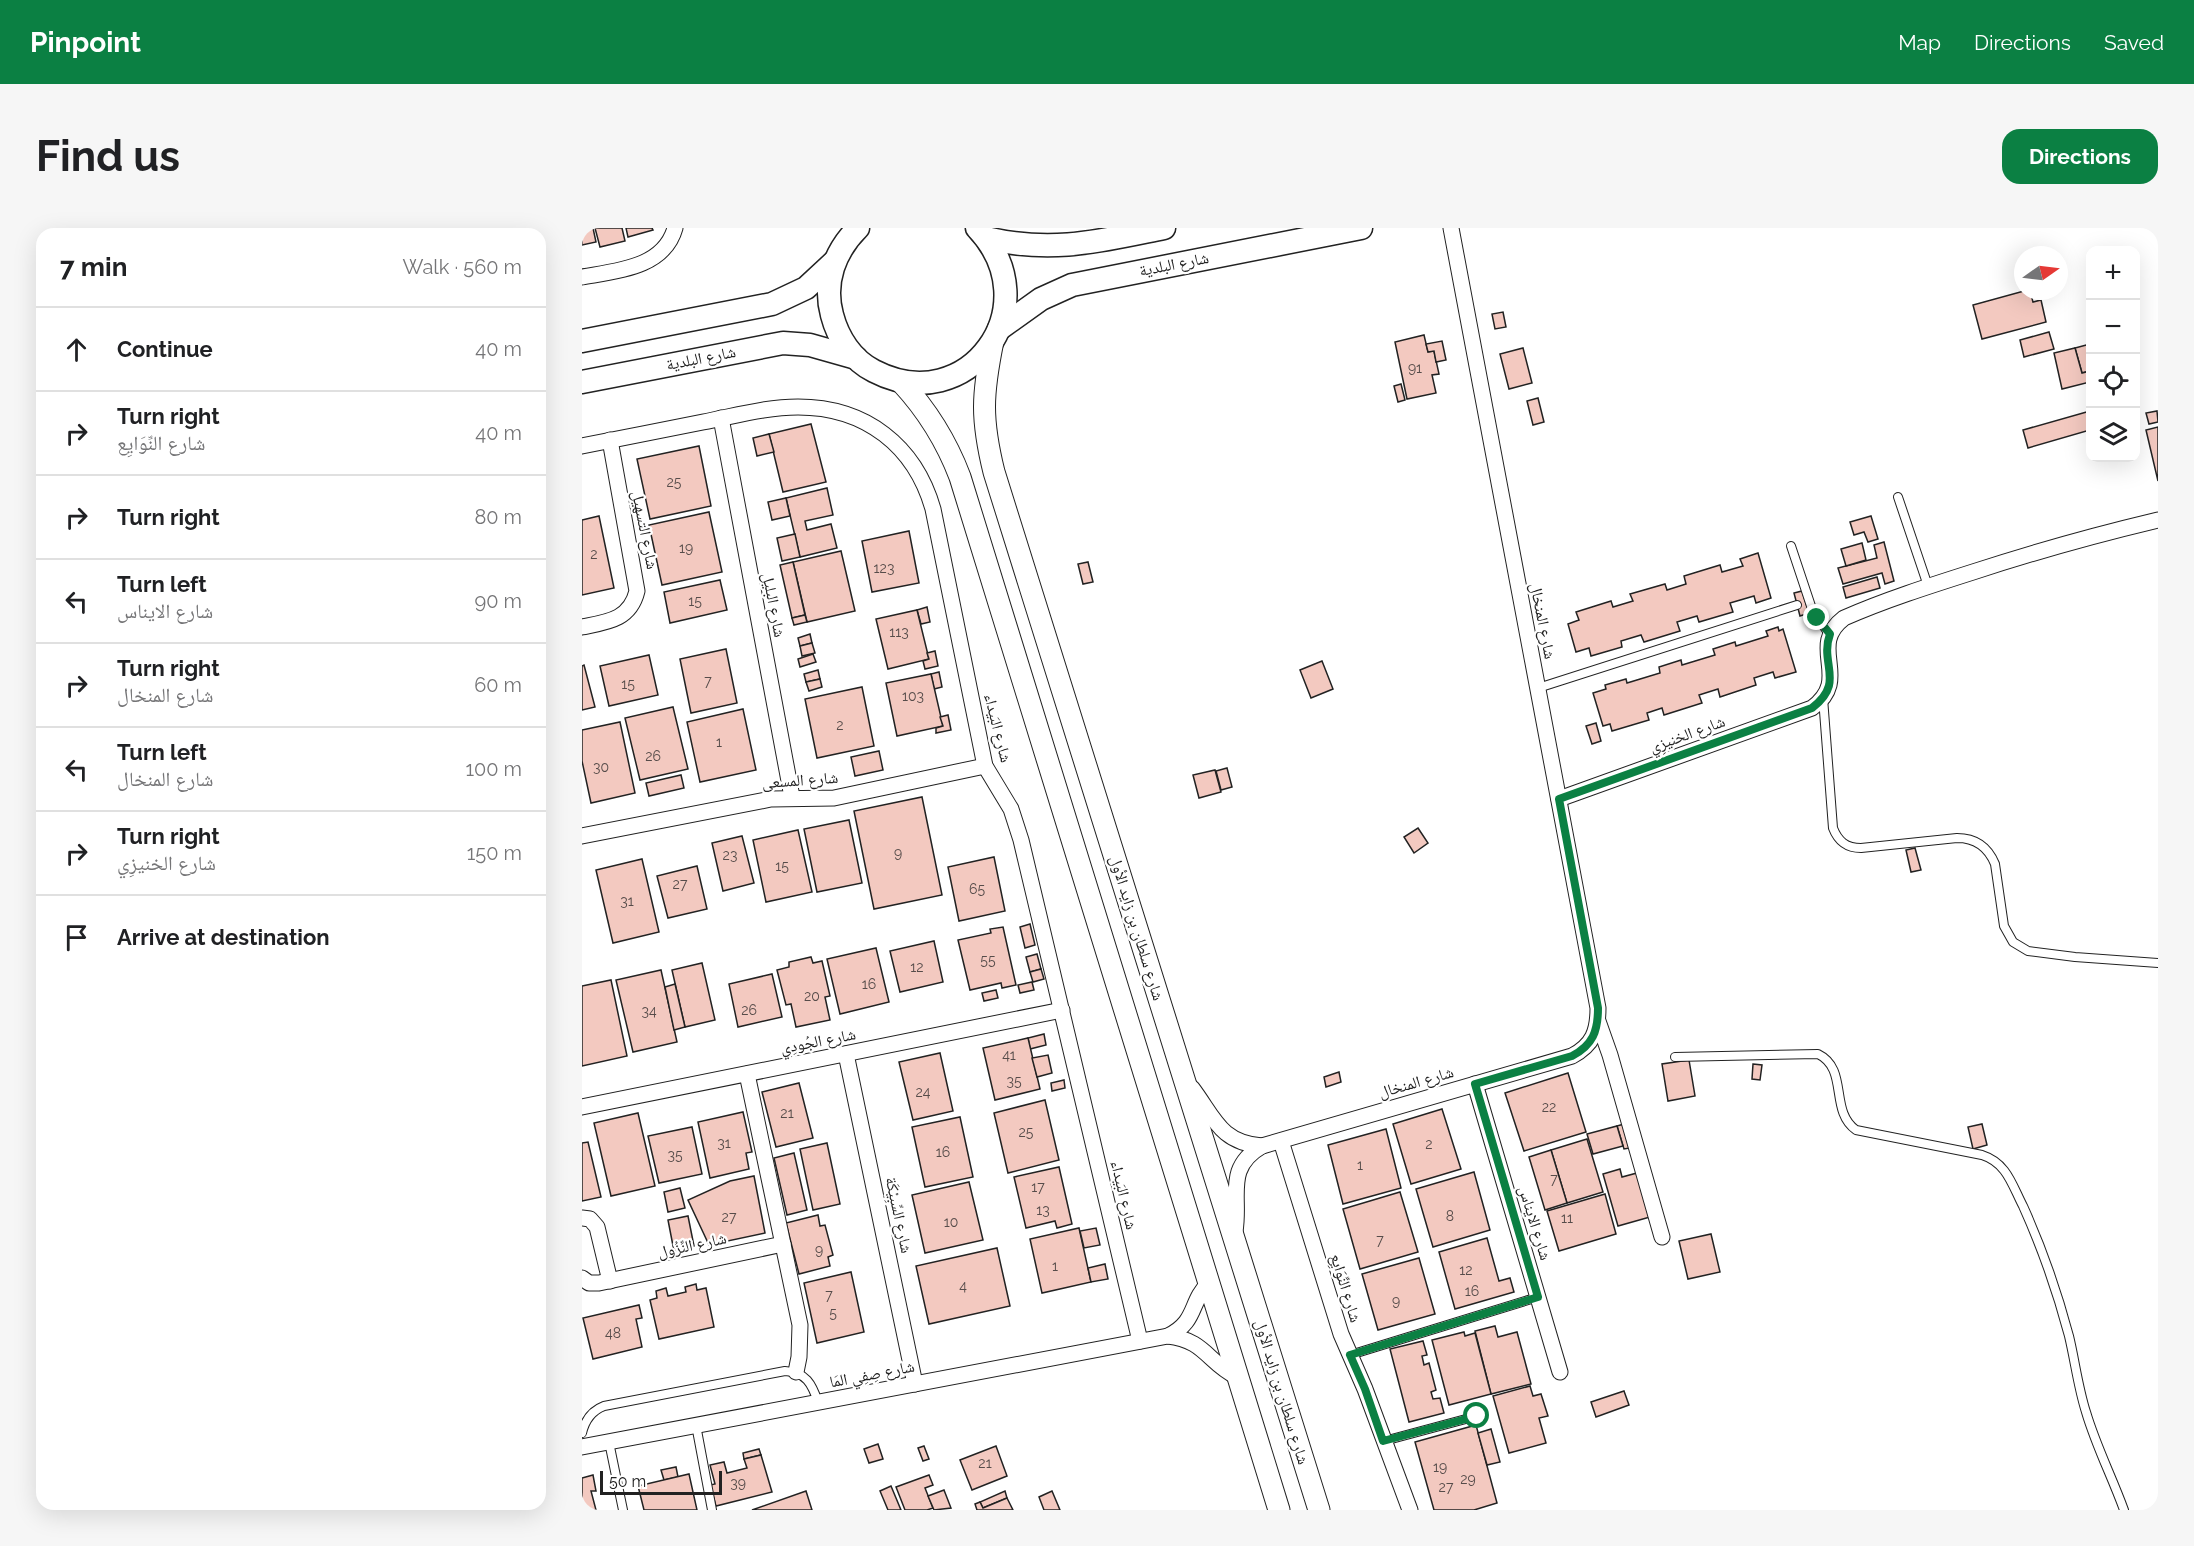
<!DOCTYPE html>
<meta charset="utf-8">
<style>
:root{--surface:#fff;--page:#f6f6f6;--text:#202124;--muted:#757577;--line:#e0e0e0;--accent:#0b8043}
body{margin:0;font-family:Raleway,"Noto Naskh Arabic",sans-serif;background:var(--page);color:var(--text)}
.controls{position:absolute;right:18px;top:18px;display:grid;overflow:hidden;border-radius:12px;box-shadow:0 6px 24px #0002}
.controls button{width:54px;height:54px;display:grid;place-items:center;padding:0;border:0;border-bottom:2px solid var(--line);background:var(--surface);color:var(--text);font:30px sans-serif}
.compass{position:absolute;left:1432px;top:18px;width:54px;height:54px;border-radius:50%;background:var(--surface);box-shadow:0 6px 24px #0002;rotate:76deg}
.scale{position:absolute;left:18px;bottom:15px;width:122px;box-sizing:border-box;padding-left:6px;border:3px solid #222;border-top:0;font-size:16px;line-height:21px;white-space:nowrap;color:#222;-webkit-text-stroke:4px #fff;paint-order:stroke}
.stop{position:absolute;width:18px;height:18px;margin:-14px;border:4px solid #0b8043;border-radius:50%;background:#fff}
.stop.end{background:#0b8043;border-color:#fff;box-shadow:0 2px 6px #0008}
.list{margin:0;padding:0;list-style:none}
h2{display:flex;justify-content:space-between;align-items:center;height:78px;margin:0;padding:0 24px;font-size:26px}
h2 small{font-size:20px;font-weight:400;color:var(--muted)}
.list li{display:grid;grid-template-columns:39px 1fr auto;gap:18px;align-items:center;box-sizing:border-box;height:84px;padding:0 24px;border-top:2px solid var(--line)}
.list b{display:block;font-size:22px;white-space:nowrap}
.list p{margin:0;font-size:20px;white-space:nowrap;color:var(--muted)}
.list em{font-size:20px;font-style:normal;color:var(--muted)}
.icon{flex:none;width:33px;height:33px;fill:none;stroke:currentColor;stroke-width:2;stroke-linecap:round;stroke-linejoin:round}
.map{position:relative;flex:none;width:1576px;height:1282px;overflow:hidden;border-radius:18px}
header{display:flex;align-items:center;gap:36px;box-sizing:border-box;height:84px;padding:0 30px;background:var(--accent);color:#fff}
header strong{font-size:28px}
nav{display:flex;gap:33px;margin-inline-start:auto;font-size:21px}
.intro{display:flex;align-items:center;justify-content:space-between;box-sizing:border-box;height:144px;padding:0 36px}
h1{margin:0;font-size:42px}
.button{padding:15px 27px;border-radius:18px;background:var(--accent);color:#fff;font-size:21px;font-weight:700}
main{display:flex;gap:36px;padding:0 36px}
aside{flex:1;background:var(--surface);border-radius:18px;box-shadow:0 6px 24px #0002}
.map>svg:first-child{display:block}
</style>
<header>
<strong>Pinpoint</strong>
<nav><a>Map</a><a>Directions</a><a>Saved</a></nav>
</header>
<div class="intro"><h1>Find us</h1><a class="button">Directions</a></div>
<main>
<aside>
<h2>7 min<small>Walk · 560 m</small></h2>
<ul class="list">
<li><svg class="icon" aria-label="ahead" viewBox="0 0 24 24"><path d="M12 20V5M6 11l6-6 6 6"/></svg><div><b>Continue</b></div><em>40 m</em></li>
<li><svg class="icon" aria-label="right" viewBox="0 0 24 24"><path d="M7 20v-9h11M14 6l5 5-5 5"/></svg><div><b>Turn right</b><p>شارع النِّوَايِع</p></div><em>40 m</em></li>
<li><svg class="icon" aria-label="right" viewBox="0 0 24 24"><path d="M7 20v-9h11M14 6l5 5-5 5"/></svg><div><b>Turn right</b></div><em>80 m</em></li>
<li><svg class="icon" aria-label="left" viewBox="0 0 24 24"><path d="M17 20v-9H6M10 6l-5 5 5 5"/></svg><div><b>Turn left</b><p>شارع الايناس</p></div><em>90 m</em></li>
<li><svg class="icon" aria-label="right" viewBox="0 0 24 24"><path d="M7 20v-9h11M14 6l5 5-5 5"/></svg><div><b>Turn right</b><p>شارع المنخال</p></div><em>60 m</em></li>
<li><svg class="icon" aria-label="left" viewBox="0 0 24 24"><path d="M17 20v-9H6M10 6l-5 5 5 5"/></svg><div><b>Turn left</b><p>شارع المنخال</p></div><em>100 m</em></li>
<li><svg class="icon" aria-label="right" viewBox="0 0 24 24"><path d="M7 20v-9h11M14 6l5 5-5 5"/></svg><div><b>Turn right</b><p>شارع الخنيزِي</p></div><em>150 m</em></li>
<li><svg class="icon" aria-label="arrive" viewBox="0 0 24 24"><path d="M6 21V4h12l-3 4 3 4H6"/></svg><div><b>Arrive at destination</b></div></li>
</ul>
</aside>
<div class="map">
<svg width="1576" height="1282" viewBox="0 0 1576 1282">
<rect width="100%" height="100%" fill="#fff"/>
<g fill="#f3c9c0" stroke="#222" stroke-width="1.5">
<path d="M11 0 14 14 0 17V2Z"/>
<path d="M13 0H40L43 13 18 19Z"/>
<path d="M44 0H70L71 2 46 9Z"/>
<path d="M1442 63H1448L1451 74 1459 72 1464 94 1400 111 1391 77Z"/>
<path d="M921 84 924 99 913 101 910 86Z"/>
<path d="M1467 104 1472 121 1442 129 1438 112Z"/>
<path d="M842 107 846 124 852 123 857 146 850 147 854 165 825 171 813 114Z"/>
<path d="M860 113 864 132 854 134 852 123 846 124 844 116Z"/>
<path d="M1508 116V143L1500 145 1493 120Z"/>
<path d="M941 120 950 155 927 161 918 126Z"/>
<path d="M1493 120 1500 145 1508 143V154L1480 161 1472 125Z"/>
<path d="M819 156 823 172 816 174 812 158Z"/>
<path d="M956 170 962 194 951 197 945 173Z"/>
<path d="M1508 183V202L1446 220 1441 202Z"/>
<path d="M1575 183 1576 194 1567 196 1564 185Z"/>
<path d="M229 196 244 254 201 264 187 206Z"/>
<path d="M1576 199V253L1564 202Z"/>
<path d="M187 206 192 224 175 228 171 210Z"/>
<path d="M117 218 129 278 68 291 55 231Z"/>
<path d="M245 260 251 287 223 293 225 302 249 296 255 320 218 329 204 270Z"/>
<path d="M204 270 208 288 190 292 186 274Z"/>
<path d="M127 284 140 344 80 357 67 297Z"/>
<path d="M17 288 32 360 0 367V292Z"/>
<path d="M1289 288 1296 311 1286 314 1282 304 1272 307 1268 294Z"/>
<path d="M327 303 337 355 290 364 280 313Z"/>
<path d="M213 306 218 329 200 333 195 310Z"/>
<path d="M1302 314 1312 353 1303 356 1300 345 1261 356 1256 340 1295 330 1292 317Z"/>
<path d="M1280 315 1284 332 1264 338 1259 321Z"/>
<path d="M259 323 273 383 225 394 211 334Z"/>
<path d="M1176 325 1189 370 1174 375 1172 368 1148 375 1151 384 1117 394 1115 388 1095 394 1098 403 1062 414 1059 407 1039 413 1040 419 1009 428 1007 420 994 424 986 396 997 392 994 384 1029 373 1031 379 1051 373 1048 366 1083 356 1085 362 1104 356 1102 348 1138 337 1140 344 1161 338 1158 331Z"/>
<path d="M211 334 223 387 210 390 198 337Z"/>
<path d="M506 334 511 354 501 356 496 336Z"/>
<path d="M1295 349 1298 360 1264 370 1261 359Z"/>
<path d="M138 352 145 382 88 395 82 364Z"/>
<path d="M1220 363 1227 385 1218 388 1212 365Z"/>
<path d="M345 379 348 394 339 396 335 382Z"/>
<path d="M335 382 347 431 306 441 294 391Z"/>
<path d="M223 387 225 394 212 397 210 390Z"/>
<path d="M1196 399 1197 403 1201 401 1214 444 1193 450 1191 444 1172 450 1174 457 1138 469 1136 461 1117 467 1120 475 1082 487 1080 480 1065 485 1067 492 1030 503 1028 496 1021 498 1011 465 1024 461 1023 457 1044 451 1045 455 1078 445 1077 439 1099 432 1100 437 1133 427 1131 421 1153 414 1154 418 1186 408 1184 403Z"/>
<path d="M228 406 230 415 218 418 216 410Z"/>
<path d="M230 415 233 425 220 428 218 418Z"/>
<path d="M144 421 155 475 109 485 98 431Z"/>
<path d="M353 423 356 438 343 441 341 433 347 431 345 425Z"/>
<path d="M231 426 234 434 218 439 216 431Z"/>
<path d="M67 427 76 467 27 478 18 438Z"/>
<path d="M740 433 751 461 729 470 718 442Z"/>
<path d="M2 437 13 479 0 482V438Z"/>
<path d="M236 442 238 451 224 454 222 446Z"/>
<path d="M357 444 360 459 352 461 349 446Z"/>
<path d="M349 446 361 498 315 508 304 455Z"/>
<path d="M238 451 240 459 227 463 224 454Z"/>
<path d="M280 459 292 518 235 530 223 471Z"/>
<path d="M91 479 106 541 58 552 43 490Z"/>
<path d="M161 481 174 542 118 554 105 494Z"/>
<path d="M366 487 369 502 354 505V500L361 498 358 489Z"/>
<path d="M38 494 53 565 9 575 0 533V502Z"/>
<path d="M1014 495 1019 513 1010 516 1004 498Z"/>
<path d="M297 523 301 542 273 548 269 529Z"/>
<path d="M645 540 650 559 639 562 634 543Z"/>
<path d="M633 542 639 564 617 570 611 547Z"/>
<path d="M99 547 102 560 67 568 64 555Z"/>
<path d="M340 569 360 667 292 681 272 583Z"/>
<path d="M267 592 280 655 235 664 222 601Z"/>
<path d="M836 600 846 615 832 625 822 609Z"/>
<path d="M216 602 230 664 184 674 171 612Z"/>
<path d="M160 608 172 655 141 663 130 615Z"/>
<path d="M1333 620 1339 642 1329 644 1324 622Z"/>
<path d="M412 629 423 683 377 693 366 639Z"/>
<path d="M60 631 77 704 31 715 14 642Z"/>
<path d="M115 638 125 681 86 690 75 648Z"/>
<path d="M448 696 453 717 443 720 438 699Z"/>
<path d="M421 699 434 757 420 760 419 755 388 762 376 712 409 705 408 701Z"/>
<path d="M352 713 361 754 318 764 308 723Z"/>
<path d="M294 720 307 774 258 786 245 731Z"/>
<path d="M455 726 459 741 448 744 444 729Z"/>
<path d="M229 729 231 735 240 733 248 768 243 769 248 792 214 799 209 776 204 777 195 742 207 739V734Z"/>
<path d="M120 735 133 792 103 799 90 742Z"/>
<path d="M459 741 462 751 451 754 448 744Z"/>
<path d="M79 742 95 814 51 824 34 752Z"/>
<path d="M190 746 200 789 156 799 147 756Z"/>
<path d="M29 752 45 828 0 838V758Z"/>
<path d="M450 754 452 762 438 765 436 757Z"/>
<path d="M93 756 103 799 92 802 83 759Z"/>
<path d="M414 762 416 770 402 773 400 765Z"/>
<path d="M462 806 464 817 448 821 446 810Z"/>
<path d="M446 810 458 861 413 872 401 820Z"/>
<path d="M358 825 371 883 331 892 317 834Z"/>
<path d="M466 827 470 845 455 849 450 830Z"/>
<path d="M1107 832 1113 868 1086 873 1080 836Z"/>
<path d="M1171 836 1180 837 1178 852 1170 851Z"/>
<path d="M757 844 759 854 744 859 742 849Z"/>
<path d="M986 845 1004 904 942 923 923 865Z"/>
<path d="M482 852 483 860 470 863 469 855Z"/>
<path d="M217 855 231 910 194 919 180 864Z"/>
<path d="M463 872 477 932 426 945 412 885Z"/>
<path d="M860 881 879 941 829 956 811 896Z"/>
<path d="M161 884 170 924 164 925 167 941 128 950 116 894Z"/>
<path d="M56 885 73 958 29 968 12 895Z"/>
<path d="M378 889 391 949 343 959 330 899Z"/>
<path d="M1042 896 1048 920 1042 921 1035 898Z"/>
<path d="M1400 896 1405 917 1391 921 1386 899Z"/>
<path d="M1035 898 1041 918 1011 926 1005 906Z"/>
<path d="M110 899 120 946 77 955 66 908Z"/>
<path d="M804 901 819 960 761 976 746 917Z"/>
<path d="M1005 911 1021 964 985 975 969 922Z"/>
<path d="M6 914 19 969 0 973V915Z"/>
<path d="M245 915 258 976 231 982 218 921Z"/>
<path d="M969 922 985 975 963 982 947 929Z"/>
<path d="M212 925 225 982 205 987 192 930Z"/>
<path d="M477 939 490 996 475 1000 473 993 444 1000 432 949Z"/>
<path d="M1038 941 1040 949 1055 945 1068 989 1036 998 1021 946Z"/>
<path d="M892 944 908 1002 851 1019 834 961Z"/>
<path d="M172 948 183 1005 127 1017 106 972 148 953Z"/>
<path d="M387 954 401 1012 343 1025 330 967Z"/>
<path d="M98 960 103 980 86 984 82 964Z"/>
<path d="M818 964 836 1024 778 1041 761 981Z"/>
<path d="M1023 966 1034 1006 977 1023 965 983Z"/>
<path d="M236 987 238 998 243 997 251 1027 246 1029 248 1038 217 1046 204 995Z"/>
<path d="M106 988 112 1018 92 1023 86 992Z"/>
<path d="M497 1000 509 1054 460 1065 448 1011Z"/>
<path d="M514 1000 518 1017 502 1020 498 1003Z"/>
<path d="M1129 1006 1138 1044 1106 1051 1097 1013Z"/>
<path d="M905 1010 917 1053 928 1050 932 1064 873 1081 857 1024Z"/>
<path d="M415 1020 428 1078 347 1096 334 1038Z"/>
<path d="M837 1030 853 1086 796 1102 780 1046Z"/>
<path d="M523 1036 526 1051 509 1054 506 1040Z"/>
<path d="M269 1044 282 1104 235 1115 222 1055Z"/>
<path d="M114 1056 115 1062 124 1060 132 1099 77 1111 68 1072 75 1070 74 1063 84 1060 86 1068 104 1064 103 1059Z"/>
<path d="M57 1077 60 1090 54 1091 60 1119 11 1131 1 1090Z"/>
<path d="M913 1098 916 1109 935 1104 949 1156 909 1166 893 1103Z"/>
<path d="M882 1104 883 1108 893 1105 909 1166 867 1177 850 1112Z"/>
<path d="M841 1113 845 1127 840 1128 842 1137 847 1135 854 1162 849 1164 851 1171 858 1170 862 1185 827 1194 808 1121Z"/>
<path d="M948 1158 951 1168 959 1166 966 1188 957 1190 964 1215 927 1225 911 1168Z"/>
<path d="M1042 1163 1047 1177 1014 1189 1009 1174Z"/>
<path d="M894 1197 915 1275 892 1282H852L833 1214Z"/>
<path d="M909 1201 918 1234 905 1237 896 1205Z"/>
<path d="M296 1216 301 1231 287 1235 282 1221Z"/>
<path d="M342 1218 347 1231 341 1233 336 1220Z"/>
<path d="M414 1218 425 1248 390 1262 378 1232Z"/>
<path d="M177 1221 179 1227 162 1231 161 1225Z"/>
<path d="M179 1227 190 1264 134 1278 128 1257 133 1256 128 1237 142 1234 145 1245 165 1240 162 1231Z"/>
<path d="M94 1239 96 1249 82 1252 79 1242Z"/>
<path d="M107 1246 115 1282H62L56 1258Z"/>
<path d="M11 1247 14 1263H9L14 1282H0V1250Z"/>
<path d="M347 1247 351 1257 343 1260 351 1280 345 1282H323L314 1259Z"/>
<path d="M309 1258 319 1282H306L298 1263Z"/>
<path d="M362 1262 369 1280 352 1282 346 1268Z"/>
<path d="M224 1263 230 1282H170Z"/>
<path d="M423 1263 425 1270 401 1280 398 1274Z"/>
<path d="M470 1263 478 1282H462L457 1269Z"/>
<path d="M425 1270 431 1282H395L393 1276 398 1274 401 1280Z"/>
</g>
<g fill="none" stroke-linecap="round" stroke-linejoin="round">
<defs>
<g id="lane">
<path d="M1316 269 1346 358"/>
<path d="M1209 318 1230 381 1247 406"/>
<path d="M956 460 1215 377"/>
<path d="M1241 470 1251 600C1256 613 1264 620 1279 620L1375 610C1394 610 1406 619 1413 636L1422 698 1431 714 1446 723 1493 729 1576 735"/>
<path d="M1093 829 1236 826C1267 841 1247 883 1274 902L1400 927C1425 935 1430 957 1441 978 1460 1020 1475 1063 1487 1108 1493 1133 1496 1159 1504 1184 1514 1218 1530 1249 1542 1282"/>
<path d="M768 1127 956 1069"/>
<path d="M114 1197 130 1282"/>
<path d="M0 1205C3 1192 9 1183 22 1178L203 1143C224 1144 230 1156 236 1174"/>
<path d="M802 1213 895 1188"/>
<path d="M27 1214 41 1282"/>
</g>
<g id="street">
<path d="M0 49C34 43 82 40 93 0"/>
<path d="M139 190 210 569"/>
<path d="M0 218C40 210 81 202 121 194 153 188 184 179 216 179 284 179 333 218 351 281L403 538 429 581 439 612 558 1113"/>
<path d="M0 399C25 394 48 392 55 363L28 212"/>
<path d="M977 571 1230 480C1271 450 1224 419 1262 390 1303 372 1347 358 1391 344 1452 324 1513 307 1576 292"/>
<path d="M0 608 189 571 252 570 403 538"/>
<path d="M1016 793 1028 827 1080 1009"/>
<path d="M264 826 333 1156"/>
<path d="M165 846 218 1097 217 1129 214 1144"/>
<path d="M893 856 978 1144"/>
<path d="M610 860C632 889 638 915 680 918"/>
<path d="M0 879 480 782"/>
<path d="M699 913 759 1106 783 1161 828 1282"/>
<path d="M0 990 8 991 15 999 28 1053"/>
<path d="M653 1003C659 969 642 940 680 918L990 828C1011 817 1016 803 1016 780L869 0"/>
<path d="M0 1050 7 1055H17L201 1016"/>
<path d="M586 1108C616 1093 607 1074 627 1055"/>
<path d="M0 1219 586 1108C623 1112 626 1135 655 1149"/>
</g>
<g id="secondary">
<path d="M411 113C400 167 399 191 412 244L737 1282"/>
<path d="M319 154C345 182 364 212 378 249L697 1282"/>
</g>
<g id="primary">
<path d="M276 0C253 23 241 54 250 87 256 110 270 132 292 143 386 192 469 78 395 0"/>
<path d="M404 10C470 26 518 13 582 0"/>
<path d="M417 101 459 71 490 57 779 0"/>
<path d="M0 113 190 76 224 60 252 34"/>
<path d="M0 154 201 115 228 117 274 130"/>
</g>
</defs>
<use href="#lane" stroke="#222" stroke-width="10"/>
<use href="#street" stroke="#222" stroke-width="17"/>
<use href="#secondary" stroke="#222" stroke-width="23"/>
<use href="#primary" stroke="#222" stroke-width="25"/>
<use href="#lane" stroke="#fff" stroke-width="8"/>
<use href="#street" stroke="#fff" stroke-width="15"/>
<use href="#secondary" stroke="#fff" stroke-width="21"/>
<use href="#primary" stroke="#fff" stroke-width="22"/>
</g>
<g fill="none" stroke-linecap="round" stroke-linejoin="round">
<path stroke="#0b8043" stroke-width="8" d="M895 1188 801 1213 783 1161 768 1127 956 1069 893 856 990 828C1011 817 1016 803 1016 780L977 571 1230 480C1264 454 1237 436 1248 406L1235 390"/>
</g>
<g text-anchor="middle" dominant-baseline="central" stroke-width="4.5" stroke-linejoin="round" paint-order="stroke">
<g font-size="14" fill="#564c4a">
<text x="833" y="140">91</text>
<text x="92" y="254">25</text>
<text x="104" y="320">19</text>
<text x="12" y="326">2</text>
<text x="302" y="340">123</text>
<text x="113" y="373">15</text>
<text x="317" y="404">113</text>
<text x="126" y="453">7</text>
<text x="46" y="456">15</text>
<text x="331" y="468">103</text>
<text x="258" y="497">2</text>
<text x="137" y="514">1</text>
<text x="71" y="528">26</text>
<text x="19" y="539">30</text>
<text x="316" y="625">9</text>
<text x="148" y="627">23</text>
<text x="200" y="638">15</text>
<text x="98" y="656">27</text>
<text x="395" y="661">65</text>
<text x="45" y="673">31</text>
<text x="406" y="732">55</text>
<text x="335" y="739">12</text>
<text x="287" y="756">16</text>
<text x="230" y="768">20</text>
<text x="167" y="782">26</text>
<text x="67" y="783">34</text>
<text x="427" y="827">41</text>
<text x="432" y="853">35</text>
<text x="341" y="864">24</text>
<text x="967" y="879">22</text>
<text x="205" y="885">21</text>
<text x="444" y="904">25</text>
<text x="142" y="915">31</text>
<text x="847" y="916">2</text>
<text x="361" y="924">16</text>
<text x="93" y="927">35</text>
<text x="778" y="937">1</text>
<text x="972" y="951">7</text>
<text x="456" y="959">17</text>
<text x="461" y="982">13</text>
<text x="868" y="988">8</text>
<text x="147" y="989">27</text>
<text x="985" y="990">11</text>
<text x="369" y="994">10</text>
<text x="798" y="1012">7</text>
<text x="237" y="1022">9</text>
<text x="473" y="1038">1</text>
<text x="884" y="1042">12</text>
<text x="381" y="1058">4</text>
<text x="890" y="1063">16</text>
<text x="247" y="1067">7</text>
<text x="814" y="1073">9</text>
<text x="251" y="1085">5</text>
<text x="31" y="1105">48</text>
<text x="403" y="1235">21</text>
<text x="858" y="1239">19</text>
<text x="886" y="1251">29</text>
<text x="156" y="1255">39</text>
<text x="864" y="1259">27</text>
</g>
<g font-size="16" fill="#222" stroke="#fff">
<text transform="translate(592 36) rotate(-11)">شارع البلدية</text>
<text transform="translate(119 130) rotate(-11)">شارع البلدية</text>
<text transform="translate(63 302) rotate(79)">شارع التسهيل</text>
<text transform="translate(192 377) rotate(79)">شارع البليل</text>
<text transform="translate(961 393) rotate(79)">شارع المنخال</text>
<text transform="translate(416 500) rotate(76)">شارع البَيداء</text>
<text transform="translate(1105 506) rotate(-20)">شارع الخنيزِي</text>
<text transform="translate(218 552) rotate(-4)">شارع المسعى</text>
<text transform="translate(555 700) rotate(73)">شارع سلطان بن زايد الأول</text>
<text transform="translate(236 813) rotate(-11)">شارع الجُودِي</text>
<text transform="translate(834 854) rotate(-16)">شارع المنخال</text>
<text transform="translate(542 967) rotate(77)">شارع البَيداء</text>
<text transform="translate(317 987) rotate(78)">شارع السِّبِيْكَة</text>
<text transform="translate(953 995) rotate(73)">شارع الايناس</text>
<text transform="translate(110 1017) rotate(-12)">شارع النِّزُول</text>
<text transform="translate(764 1060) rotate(73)">شارع النِّوَايِع</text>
<text transform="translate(290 1146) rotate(-11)">شارع صِفِي المَا</text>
<text transform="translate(700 1164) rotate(73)">شارع سلطان بن زايد الأول</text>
</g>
</g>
</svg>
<div class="controls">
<button>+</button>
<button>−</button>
<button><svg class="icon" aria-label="locate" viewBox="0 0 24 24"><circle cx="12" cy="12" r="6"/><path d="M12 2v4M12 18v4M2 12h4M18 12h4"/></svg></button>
<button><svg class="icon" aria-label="layers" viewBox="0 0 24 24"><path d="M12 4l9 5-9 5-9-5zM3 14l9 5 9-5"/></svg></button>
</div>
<svg class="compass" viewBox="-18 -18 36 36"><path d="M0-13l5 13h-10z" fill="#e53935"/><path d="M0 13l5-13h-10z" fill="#757577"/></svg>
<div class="scale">50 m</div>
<div class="stop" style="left:895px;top:1188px"></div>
<div class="stop end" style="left:1235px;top:390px"></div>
</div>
</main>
